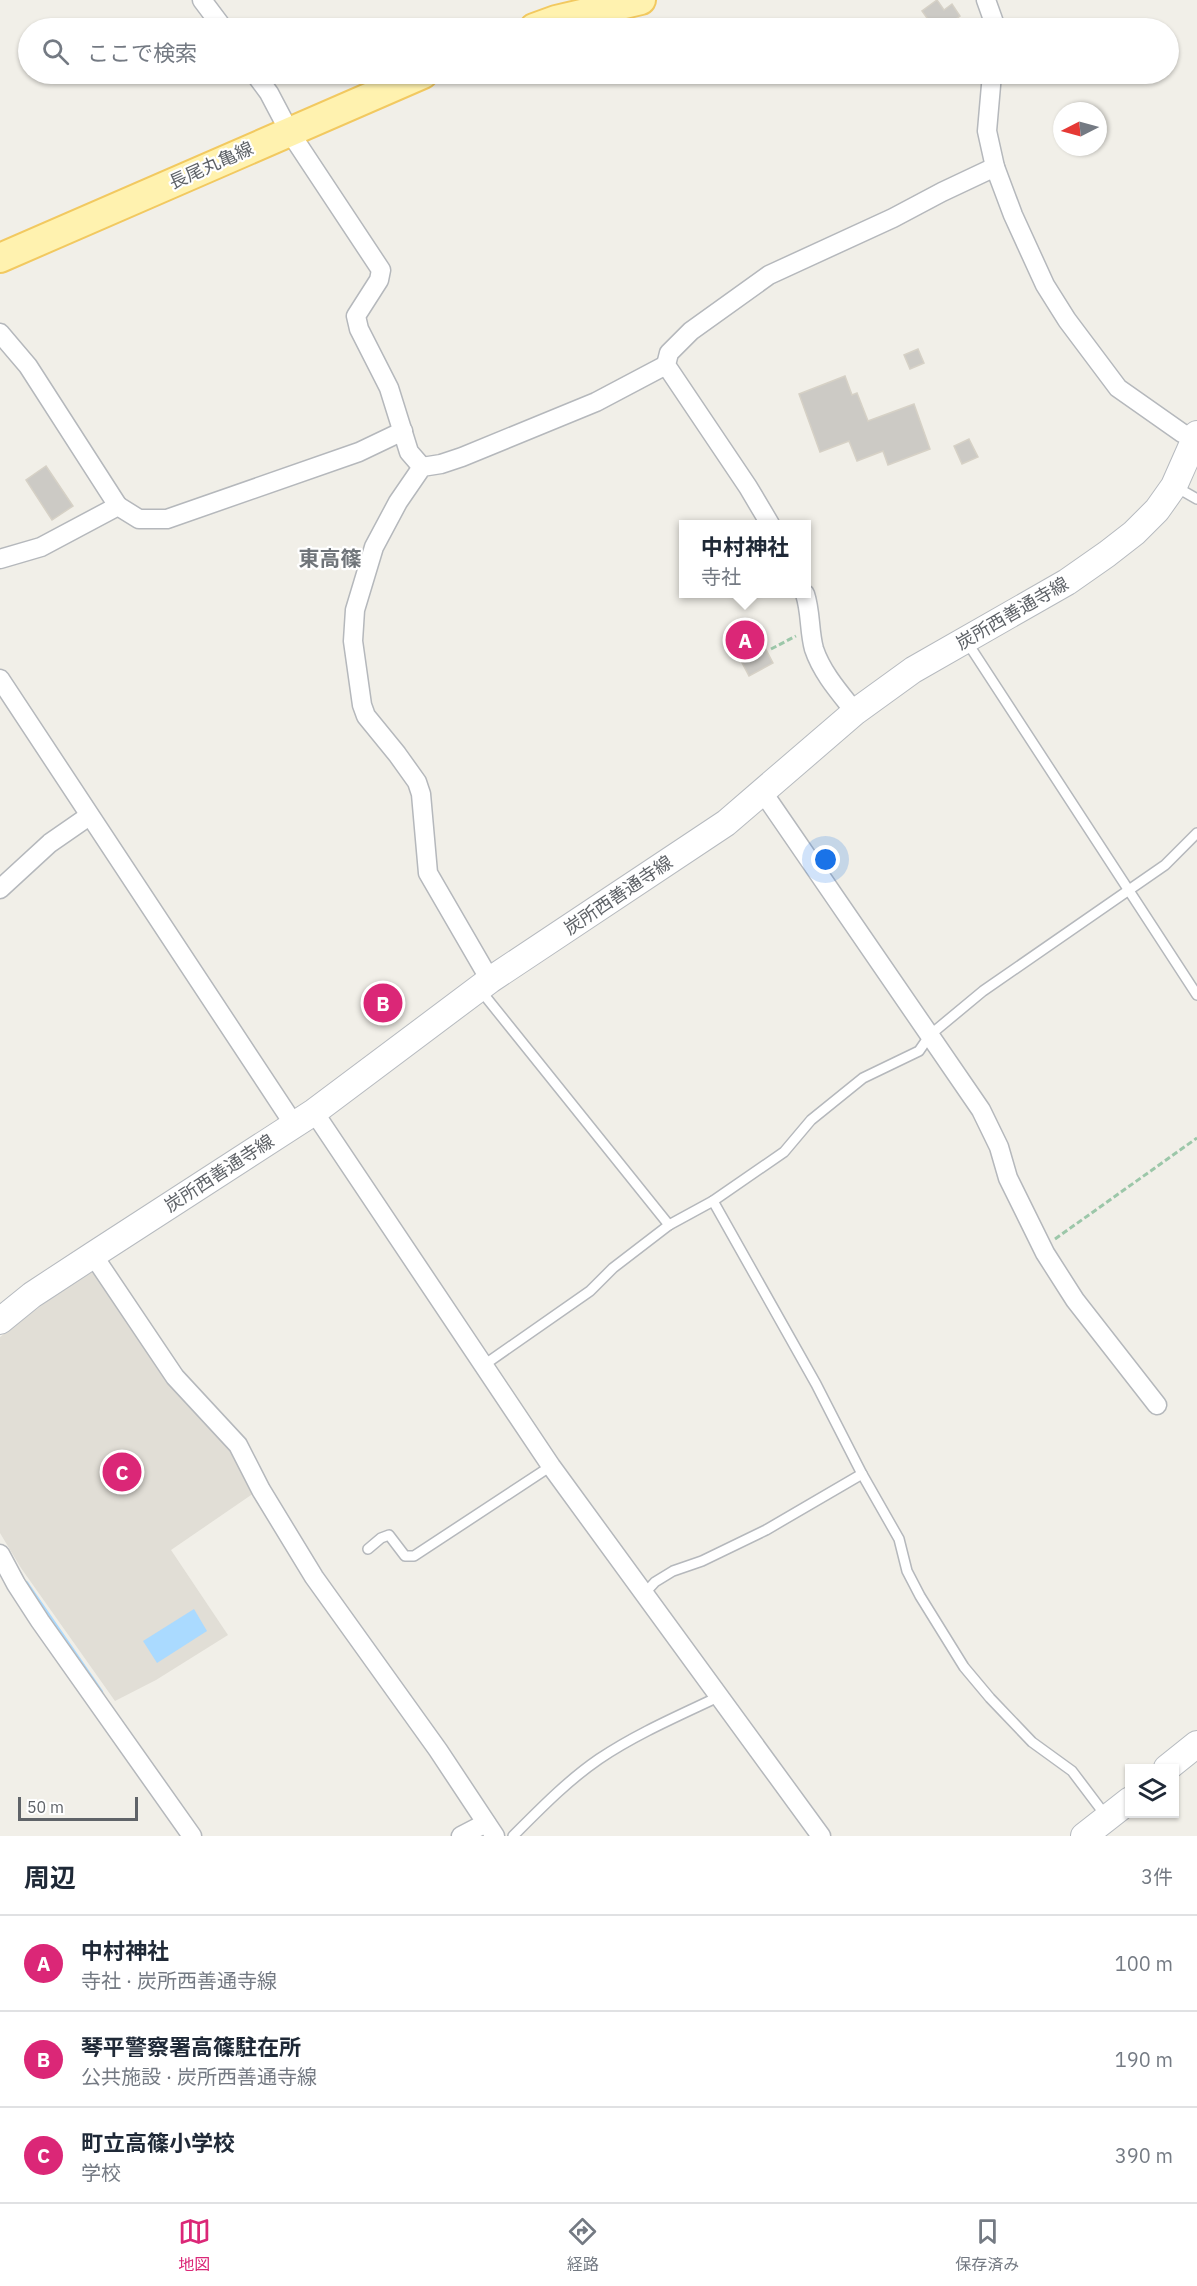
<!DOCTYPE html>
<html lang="ja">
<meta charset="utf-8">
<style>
:root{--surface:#fff;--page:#f2f2f3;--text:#1f2937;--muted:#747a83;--line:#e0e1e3;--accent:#db2777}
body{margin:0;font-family:"IBM Plex Sans","Noto Sans JP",sans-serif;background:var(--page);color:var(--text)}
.controls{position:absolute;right:18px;bottom:18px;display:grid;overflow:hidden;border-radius:0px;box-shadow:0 2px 4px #0004}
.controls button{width:54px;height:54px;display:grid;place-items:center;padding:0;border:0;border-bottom:2px solid var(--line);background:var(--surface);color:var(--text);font:30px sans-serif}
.compass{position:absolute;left:1053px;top:102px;width:54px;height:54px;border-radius:50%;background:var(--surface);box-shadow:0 2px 4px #0004;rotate:264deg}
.scale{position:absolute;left:18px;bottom:15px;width:120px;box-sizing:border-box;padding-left:6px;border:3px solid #5f6368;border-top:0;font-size:16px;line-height:21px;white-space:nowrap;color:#5f6368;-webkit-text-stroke:4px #fff;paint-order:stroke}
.you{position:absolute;left:826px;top:860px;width:21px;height:21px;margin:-15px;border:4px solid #fff;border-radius:50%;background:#1a73e8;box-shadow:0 0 0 9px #1a73e833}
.badge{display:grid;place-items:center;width:39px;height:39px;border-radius:50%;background:var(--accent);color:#fff;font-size:20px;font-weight:700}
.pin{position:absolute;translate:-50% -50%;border:3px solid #fff;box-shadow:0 2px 6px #0006}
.popup{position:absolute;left:679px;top:520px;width:132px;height:78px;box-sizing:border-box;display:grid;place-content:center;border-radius:0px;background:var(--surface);filter:drop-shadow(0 2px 4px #0005);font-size:20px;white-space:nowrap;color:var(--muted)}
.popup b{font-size:22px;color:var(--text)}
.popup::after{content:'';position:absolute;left:50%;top:100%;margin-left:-12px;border:12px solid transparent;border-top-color:var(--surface)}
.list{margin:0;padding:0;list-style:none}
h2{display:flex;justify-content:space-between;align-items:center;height:78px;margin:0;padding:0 24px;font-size:26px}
h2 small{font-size:20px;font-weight:400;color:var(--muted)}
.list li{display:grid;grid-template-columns:39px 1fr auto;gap:18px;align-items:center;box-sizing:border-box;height:96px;padding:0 24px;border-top:2px solid var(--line)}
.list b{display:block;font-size:22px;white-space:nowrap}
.list p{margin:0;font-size:20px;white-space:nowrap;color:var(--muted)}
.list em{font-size:20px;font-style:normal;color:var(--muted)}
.icon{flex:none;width:33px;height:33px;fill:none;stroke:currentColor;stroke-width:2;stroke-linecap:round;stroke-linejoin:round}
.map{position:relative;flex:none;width:1197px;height:1836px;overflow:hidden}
.search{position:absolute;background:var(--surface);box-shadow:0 2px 4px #0004;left:18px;right:18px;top:18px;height:66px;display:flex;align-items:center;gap:15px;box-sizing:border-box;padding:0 21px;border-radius:33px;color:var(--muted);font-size:22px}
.sheet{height:366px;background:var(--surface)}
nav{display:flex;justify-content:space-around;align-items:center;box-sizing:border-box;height:84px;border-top:2px solid var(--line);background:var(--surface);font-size:16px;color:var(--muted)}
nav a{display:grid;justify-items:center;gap:3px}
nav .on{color:var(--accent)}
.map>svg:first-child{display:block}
</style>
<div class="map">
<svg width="1197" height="1836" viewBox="0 0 1197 1836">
<rect width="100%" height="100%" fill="#f1efe8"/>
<path fill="#e1ded6" d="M95 1265 233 1451 254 1493 171 1550 228 1635 156 1680 115 1701 21 1568 0 1533V1337Z"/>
<path fill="#aadaff" d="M194 1609 207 1631 157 1663 143 1641Z"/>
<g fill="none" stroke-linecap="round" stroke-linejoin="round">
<path stroke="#aadaff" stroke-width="4.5" d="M26 1583 101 1692"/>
</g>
<g fill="#cccac5" stroke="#d6d1c6" stroke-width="1.5">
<path d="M937 0 944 10 952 4 960 16 956 19 963 28H934L922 11Z"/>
<path d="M918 349 924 363 910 369 904 355Z"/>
<path d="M845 376 852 395 857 393 868 421 914 404 930 449 888 465 883 451 857 461 849 441 820 452 799 394Z"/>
<path d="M969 439 978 457 962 464 954 446Z"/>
<path d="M46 466 73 506 52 520 26 480Z"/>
<path d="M762 642 773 663 749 676 738 655Z"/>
</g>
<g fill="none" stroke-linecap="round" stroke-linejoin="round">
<defs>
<g id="lane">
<path d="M1176 487 1197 499"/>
<path d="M967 642 1197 995"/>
<path d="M481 991 669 1225"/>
<path d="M713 1201 784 1152 811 1120 863 1078 919 1051 930 1035 983 991 1165 865 1197 833"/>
<path d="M484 1365 590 1291 613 1268 669 1225 713 1201 816 1384 862 1474 899 1539 907 1571 920 1596 964 1667 990 1698 1032 1742 1072 1771 1106 1816"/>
<path d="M368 1549 381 1538 389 1535 405 1556H414L551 1466"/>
<path d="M644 1594 655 1582 673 1571 702 1561 766 1530 862 1474"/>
<path d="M513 1836C540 1809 567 1781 599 1759 636 1734 678 1716 718 1697"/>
</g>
<g id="street">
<path d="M202 0 223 28"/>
<path d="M986 0 996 28"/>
<path d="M255 74 269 93 289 131 381 270 379 280 356 316 359 329 389 388 409 452 422 467"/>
<path d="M992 74 987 131 995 167 1013 215 1045 285 1067 320 1118 388 1182 433 1194 438"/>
<path d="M0 333 28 366 118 506"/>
<path d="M770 524 748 487 666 365 669 353 691 331 769 275 893 218 942 192 995 167"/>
<path d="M0 559 41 547 118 506 139 519H167L359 452 403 431"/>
<path d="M805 594C811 612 809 631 814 649 822 673 840 693 855 712"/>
<path d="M0 679 287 1114"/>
<path d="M762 791 981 1110 999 1147 1008 1178 1045 1253 1075 1300 1157 1405"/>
<path d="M0 889 50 843 89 816"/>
<path d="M490 980 428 873 421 794 417 782 397 754 366 716 362 705 353 641 355 610 374 547 398 502 422 467 441 464 462 457 596 402 666 365"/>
<path d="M314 1112 551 1466 821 1836"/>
<path d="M93 1255 175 1377 238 1445 261 1490 314 1577 438 1750 495 1836"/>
<path d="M0 1554 16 1584 40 1621 192 1836"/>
<path d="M461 1836 486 1823"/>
</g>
<g id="secondary">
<path d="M0 1321 32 1295 93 1255 314 1112 490 980 726 823 855 712 913 670 1067 582 1107 554 1134 533 1157 510 1174 486 1197 434"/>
<path d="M1167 1768 1197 1744"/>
<path d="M1084 1836 1130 1800"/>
</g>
<g id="primary">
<path d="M534 28 556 20 641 0"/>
<path d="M0 258 423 74"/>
</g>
</defs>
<use href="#lane" stroke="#b5b8bc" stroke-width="12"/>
<use href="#street" stroke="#b5b8bc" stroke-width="21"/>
<use href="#secondary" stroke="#b6babf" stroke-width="28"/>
<use href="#primary" stroke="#f2c960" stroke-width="32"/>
<g stroke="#9cc7a9" stroke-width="3" stroke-dasharray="6 3" stroke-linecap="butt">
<path d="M771 649 796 636"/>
<path d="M1055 1239 1197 1138"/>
</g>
<use href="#lane" stroke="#fff" stroke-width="9"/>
<use href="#street" stroke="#fff" stroke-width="18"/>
<use href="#secondary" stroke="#fff" stroke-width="26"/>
<use href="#primary" stroke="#fff2af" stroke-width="28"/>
</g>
<g text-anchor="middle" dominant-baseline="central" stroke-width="4.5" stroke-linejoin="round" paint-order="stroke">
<g font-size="18" fill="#5f6368" stroke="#fff">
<text transform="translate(211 165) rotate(-24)">長尾丸亀線</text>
<text transform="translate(1012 613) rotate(-30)">炭所西善通寺線</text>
<text transform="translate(618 895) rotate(-34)">炭所西善通寺線</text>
<text transform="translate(219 1173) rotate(-33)">炭所西善通寺線</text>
</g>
<g font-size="21" font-weight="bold" fill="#70757a" stroke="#fff">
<text x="330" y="558">東高篠</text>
</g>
</g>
</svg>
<div class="controls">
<button><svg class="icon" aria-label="layers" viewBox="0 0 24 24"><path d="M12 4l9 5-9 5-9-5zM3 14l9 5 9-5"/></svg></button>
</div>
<svg class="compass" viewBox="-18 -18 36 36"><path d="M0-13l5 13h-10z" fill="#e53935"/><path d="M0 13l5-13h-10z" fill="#747a83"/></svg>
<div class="scale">50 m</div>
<div class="you"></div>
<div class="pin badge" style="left:745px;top:640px">A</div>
<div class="popup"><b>中村神社</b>寺社</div>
<div class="pin badge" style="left:383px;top:1003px">B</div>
<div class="pin badge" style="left:122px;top:1472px">C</div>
<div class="search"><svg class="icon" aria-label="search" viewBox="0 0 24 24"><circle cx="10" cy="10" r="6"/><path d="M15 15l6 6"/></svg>ここで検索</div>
</div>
<section class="sheet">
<h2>周辺<small>3件</small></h2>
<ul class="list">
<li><span class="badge">A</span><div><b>中村神社</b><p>寺社 · 炭所西善通寺線</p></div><em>100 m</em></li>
<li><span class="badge">B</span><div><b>琴平警察署高篠駐在所</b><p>公共施設 · 炭所西善通寺線</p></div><em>190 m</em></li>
<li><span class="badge">C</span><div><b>町立高篠小学校</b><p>学校</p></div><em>390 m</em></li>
</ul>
</section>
<nav>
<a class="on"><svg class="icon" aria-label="map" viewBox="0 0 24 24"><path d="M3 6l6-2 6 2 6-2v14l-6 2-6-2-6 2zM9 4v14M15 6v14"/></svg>地図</a>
<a><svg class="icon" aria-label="directions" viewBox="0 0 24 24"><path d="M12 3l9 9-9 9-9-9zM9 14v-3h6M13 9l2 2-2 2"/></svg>経路</a>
<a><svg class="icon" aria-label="saved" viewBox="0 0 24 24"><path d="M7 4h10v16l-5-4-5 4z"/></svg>保存済み</a>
</nav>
